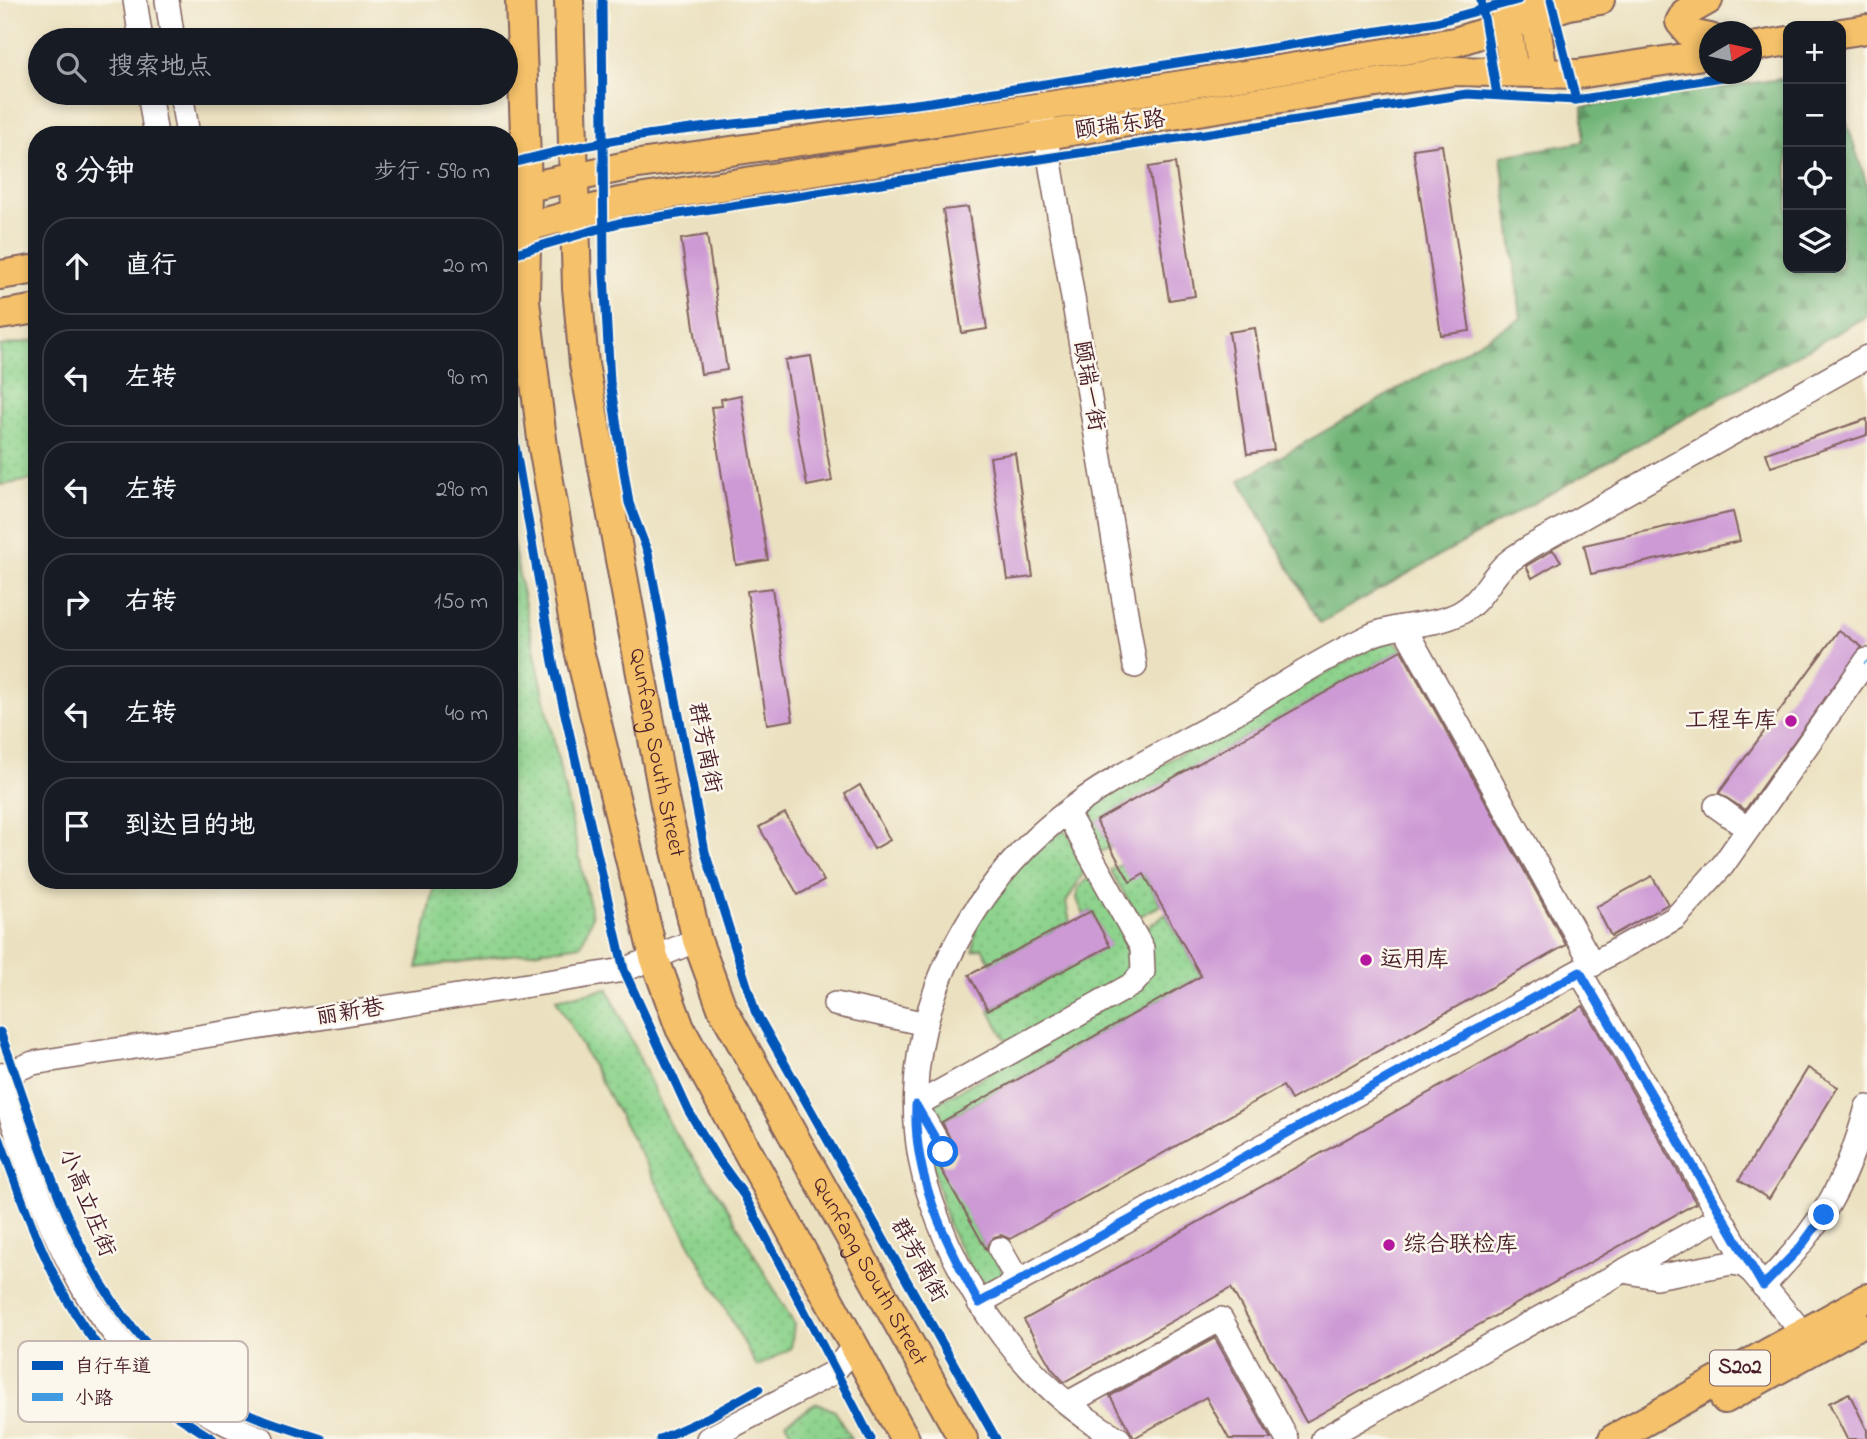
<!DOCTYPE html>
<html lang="zh">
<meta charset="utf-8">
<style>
:root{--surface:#171b24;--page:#242831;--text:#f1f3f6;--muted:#9ea1a6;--line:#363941}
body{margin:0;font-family:"Indie Flower","LXGW WenKai TC",sans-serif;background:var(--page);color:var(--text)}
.controls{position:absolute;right:21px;top:21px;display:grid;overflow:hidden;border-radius:14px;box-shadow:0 4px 10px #0003}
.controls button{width:63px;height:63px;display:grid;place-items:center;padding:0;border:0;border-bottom:2px solid var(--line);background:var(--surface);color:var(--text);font:35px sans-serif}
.compass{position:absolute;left:1699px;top:21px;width:63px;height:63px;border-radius:50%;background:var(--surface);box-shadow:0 4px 10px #0003;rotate:81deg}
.stop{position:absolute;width:21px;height:21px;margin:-16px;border:5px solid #1a73e8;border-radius:50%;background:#fff}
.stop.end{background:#1a73e8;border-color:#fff;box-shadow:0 2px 7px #0008}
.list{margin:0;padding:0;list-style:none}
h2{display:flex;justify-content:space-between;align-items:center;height:91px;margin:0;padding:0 28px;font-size:30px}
h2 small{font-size:23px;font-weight:400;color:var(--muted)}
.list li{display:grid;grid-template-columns:46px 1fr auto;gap:21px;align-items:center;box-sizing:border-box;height:98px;margin:0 14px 14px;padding:0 14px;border:2px solid var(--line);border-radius:28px}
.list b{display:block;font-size:26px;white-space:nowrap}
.list em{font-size:23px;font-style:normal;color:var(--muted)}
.icon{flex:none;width:38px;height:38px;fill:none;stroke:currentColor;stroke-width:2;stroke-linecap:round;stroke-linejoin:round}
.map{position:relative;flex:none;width:1867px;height:1439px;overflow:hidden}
.search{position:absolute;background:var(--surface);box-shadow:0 4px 10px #0003;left:28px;top:28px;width:490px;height:77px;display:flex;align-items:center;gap:18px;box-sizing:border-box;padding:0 24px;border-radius:38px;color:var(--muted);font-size:26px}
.panel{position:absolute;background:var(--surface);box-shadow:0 4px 10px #0003;left:28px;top:126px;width:490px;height:763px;border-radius:28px}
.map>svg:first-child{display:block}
</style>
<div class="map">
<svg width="1867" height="1439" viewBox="0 0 1867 1439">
<defs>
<pattern id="grass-dots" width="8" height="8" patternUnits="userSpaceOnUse" patternTransform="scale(1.75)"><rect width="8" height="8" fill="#8ed38d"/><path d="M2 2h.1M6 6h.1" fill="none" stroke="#7cb57a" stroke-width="1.8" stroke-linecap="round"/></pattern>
<pattern id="forest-firs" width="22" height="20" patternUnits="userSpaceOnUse" patternTransform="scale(1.75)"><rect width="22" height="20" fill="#72b578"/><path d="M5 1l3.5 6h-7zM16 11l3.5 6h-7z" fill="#609363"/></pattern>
</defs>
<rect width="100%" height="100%" fill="#fbf7ec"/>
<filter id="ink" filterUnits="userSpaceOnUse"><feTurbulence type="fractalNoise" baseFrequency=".0143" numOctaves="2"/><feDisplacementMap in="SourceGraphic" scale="14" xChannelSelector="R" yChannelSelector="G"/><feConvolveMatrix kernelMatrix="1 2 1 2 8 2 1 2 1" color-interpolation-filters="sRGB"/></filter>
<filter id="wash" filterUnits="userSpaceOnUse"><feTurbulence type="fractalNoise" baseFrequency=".00686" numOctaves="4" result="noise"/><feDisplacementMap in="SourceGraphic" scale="28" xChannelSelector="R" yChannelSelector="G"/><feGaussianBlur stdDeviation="1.57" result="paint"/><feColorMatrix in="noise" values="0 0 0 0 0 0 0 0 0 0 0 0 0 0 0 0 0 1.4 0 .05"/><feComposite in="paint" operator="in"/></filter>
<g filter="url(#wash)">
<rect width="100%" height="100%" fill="#ebe1c0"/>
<g fill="url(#grass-dots)" stroke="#6c795c" stroke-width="2">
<path d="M37 340V479L0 485V346Z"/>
<path d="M509 523C533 655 565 785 592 917L581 945 417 968 436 880H509Z"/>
<path d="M1394 641 1403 649 1097 821 1111 847 1100 852 1080 821 1082 811 1096 801 1373 647Z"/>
<path d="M1061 831 1068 833 1086 868 1066 903 1070 922 991 964 982 948 973 951 976 916 1005 878Z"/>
<path d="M1121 865 1144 874 1161 905 1138 917 1110 870Z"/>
<path d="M1087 879H1091L1131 938 1138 969 1010 1047 989 1010 1109 946 1091 911 1084 915 1077 899 1078 888Z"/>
<path d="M1166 914 1201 976 936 1125 931 1107 1137 988 1146 928Z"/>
<path d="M608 989 671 1127 723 1200 794 1324 791 1348 757 1367 556 999Z"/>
<path d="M935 1153 987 1251 994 1248 1004 1277 991 1285 977 1280 948 1225 931 1160Z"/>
<path d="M817 1403 835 1411 851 1439H796L786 1422Z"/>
</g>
<path fill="url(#forest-firs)" stroke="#5e6a52" stroke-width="2" d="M1788 78V268H1841V105L1867 185V316L1320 623 1240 480 1521 318 1501 156 1583 142V107Z"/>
<g id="blocks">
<g fill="#ce9ad5">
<path d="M1442 145 1470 331 1441 335 1413 149Z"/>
<path d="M1175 163 1195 296 1169 300 1149 167Z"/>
<path d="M968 207 987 329 962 333 943 210Z"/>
<path d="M707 235 727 370 701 374 681 239Z"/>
<path d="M1255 328 1274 450 1247 454 1229 332Z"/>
<path d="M811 356 832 481 807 486 785 360Z"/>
<path d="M741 395 768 560 736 565 711 407 722 406 721 399Z"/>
<path d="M1867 419V435L1771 467 1766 453Z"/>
<path d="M1015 453 1033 577 1008 580 990 457Z"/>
<path d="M1733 512 1740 541 1591 574 1584 545Z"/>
<path d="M1553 550 1561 561 1532 578 1526 566Z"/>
<path d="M772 588 793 720 767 724 747 591Z"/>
<path d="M1839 630 1862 647 1745 810 1719 793Z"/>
<path d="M1401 650 1566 945 1291 1100 1283 1086 1010 1239 1001 1235 994 1237 986 1249 939 1165 951 1164 957 1153 942 1122 1201 976 1144 874 1130 882 1096 821Z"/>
<path d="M860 785 890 840 874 849 845 794Z"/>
<path d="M785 813 824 881 798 895 759 827Z"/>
<path d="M1652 876 1668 904 1611 936 1596 907Z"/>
<path d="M1091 911 1110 946 988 1010 969 975Z"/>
<path d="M1583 1006 1696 1203 1306 1422 1231 1288 1064 1382 1052 1369 1024 1320Z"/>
<path d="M1808 1068 1838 1087 1769 1199 1739 1180Z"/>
<path d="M1215 1338 1271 1439H1229L1206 1397 1134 1438 1110 1396Z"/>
<path d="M1849 1393 1867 1430V1439H1847L1829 1403Z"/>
</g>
</g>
</g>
<g filter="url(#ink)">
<use href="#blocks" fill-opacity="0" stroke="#82635f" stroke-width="2"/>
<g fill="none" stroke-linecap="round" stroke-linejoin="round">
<defs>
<g id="minor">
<path d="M135 0 141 40"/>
<path d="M167 0 173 40"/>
<path d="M149 93 156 135"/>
<path d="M181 93 188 135"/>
<path d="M1043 120 1135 666"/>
<path d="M1404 627 1593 965"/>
<path d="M1716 806 1748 829"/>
<path d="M1580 972 1752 1272 1803 1333"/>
<path d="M835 1004 926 1024"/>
<path d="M0 1076 33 1063 624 970 697 940"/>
<path d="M0 1084C53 1240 94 1375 262 1439"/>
<path d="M943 1152 916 1105 1133 984 1143 972 1142 948 1067 813"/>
<path d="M1000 1249 1018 1281"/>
<path d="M1623 1271 1656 1277 1732 1263 1743 1265 1752 1272"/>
<path d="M1763 1286C1820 1229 1846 1185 1867 1107"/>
<path d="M979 1303 1675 918 1723 865 1867 660"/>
<path d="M1068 1403 1221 1319 1287 1439"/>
<path d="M708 1439 834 1372 854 1346"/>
<path d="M1119 1439C1029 1388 963 1296 931 1200 884 1062 948 906 1059 818 1108 778 1170 750 1226 718 1274 691 1322 658 1372 635 1400 623 1433 627 1460 613 1479 603 1486 586 1499 571 1507 561 1519 554 1530 547L1867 357"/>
<path d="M1323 1439 1720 1217"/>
</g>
<g id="major">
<path d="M520 0 527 187 525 301 543 447 578 646 654 957 680 1028 905 1439"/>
<path id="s1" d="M569 0 577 288 584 364 665 804 697 940 722 1008 963 1439"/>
<path d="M1503 0 1514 72"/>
<path d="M1532 0 1543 72"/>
<path d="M1708 0 1685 13 1680 22 1690 34 1710 38"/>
<path d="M1841 33 1867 29"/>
<path d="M1752 47 1788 41"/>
<path d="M509 191 632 165 1041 107 1455 42 1569 5 1600 0"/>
<path d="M509 232 619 202 1453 71 1578 74 1710 54"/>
<path d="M0 275 37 269"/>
<path d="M0 315 37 309"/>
<path d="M1725 1399 1858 1325"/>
<path d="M1613 1439 1867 1298"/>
</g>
</defs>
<use href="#minor" stroke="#82635f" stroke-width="26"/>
<use href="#major" stroke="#82635f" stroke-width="32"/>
<use href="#minor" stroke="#fff" stroke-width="23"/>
<use href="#major" stroke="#f5c16b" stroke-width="28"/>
<path stroke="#409be1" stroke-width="7" stroke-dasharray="14 7" stroke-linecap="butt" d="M1866 661 1867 662"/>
<defs>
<g id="cycleway">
<path d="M602 0 604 274 610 382 629 503 648 553 705 852 755 1011 996 1439"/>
<path d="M1481 0 1497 95"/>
<path d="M1551 0 1576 100"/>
<path d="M509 164C647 125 790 121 931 102L1436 22 1518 0"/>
<path d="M509 255 619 223 1467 94 1576 100 1741 74"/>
<path d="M509 411 553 662 624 970 688 1110 715 1155 744 1195 871 1439"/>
<path d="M0 1032C48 1160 80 1312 203 1391 240 1414 281 1426 322 1439"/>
<path d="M0 1140C33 1230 63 1324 138 1388 162 1407 188 1423 213 1439"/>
<path d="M660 1439 709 1417 759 1389"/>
</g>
</defs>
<use href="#cycleway" stroke="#fbf7ec" stroke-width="13"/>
<use href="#cycleway" stroke="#0057b8" stroke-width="9"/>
</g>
</g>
<g fill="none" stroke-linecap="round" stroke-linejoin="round" filter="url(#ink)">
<path stroke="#1a73e8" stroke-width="9" d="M943 1152 916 1105C913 1177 945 1241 979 1303L1580 972 1763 1286 1799 1249 1824 1215"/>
</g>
<g fill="#b5179e" stroke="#fbf7ec" stroke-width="2.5">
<circle cx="1791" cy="721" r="7"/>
<circle cx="1366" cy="960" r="7"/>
<circle cx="1389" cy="1245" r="7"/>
</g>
<g text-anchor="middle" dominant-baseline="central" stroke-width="5" stroke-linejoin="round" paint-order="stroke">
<rect fill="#fbf7ec" stroke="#7f6065" stroke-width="2" x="1710" y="1350.5" width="60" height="35" rx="5"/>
<g font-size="21" font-weight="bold" fill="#4a1f2b">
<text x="1740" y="1368">S202</text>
</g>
<g font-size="23" fill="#4a1f2b" stroke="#fbf7ec">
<text transform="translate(1120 126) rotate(-8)">颐瑞东路</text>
<text transform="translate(1088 386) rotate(80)">颐瑞一街</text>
<text transform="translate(704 748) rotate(79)">群芳南街</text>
<text stroke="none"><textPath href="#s1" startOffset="760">Qunfang South Street</textPath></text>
<text transform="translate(350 1013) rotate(-9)">丽新巷</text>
<text transform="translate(86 1203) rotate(68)">小高立庄街</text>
<text transform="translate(918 1261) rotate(61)">群芳南街</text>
<text stroke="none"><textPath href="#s1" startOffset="1326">Qunfang South Street</textPath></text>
</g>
<g font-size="23" fill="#4a1f2b" stroke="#fbf7ec" text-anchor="start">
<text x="1777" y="721" text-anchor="end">工程车库</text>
<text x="1380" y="960">运用库</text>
<text x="1403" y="1245">综合联检库</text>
</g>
</g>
<rect x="18" y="1341" width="230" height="81" rx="10" fill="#fbf7ec" stroke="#c6b6b2" stroke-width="2"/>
<rect x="32" y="1361" width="31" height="9" fill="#0057b8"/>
<rect x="32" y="1393" width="31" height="8" fill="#409be1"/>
<g font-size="19" fill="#4a1f2b">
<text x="75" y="1372">自行车道</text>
<text x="75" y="1404">小路</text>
</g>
</svg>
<div class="controls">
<button>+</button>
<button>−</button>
<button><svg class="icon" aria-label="locate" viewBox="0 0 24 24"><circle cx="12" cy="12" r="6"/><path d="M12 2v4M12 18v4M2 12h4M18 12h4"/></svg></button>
<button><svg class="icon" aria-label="layers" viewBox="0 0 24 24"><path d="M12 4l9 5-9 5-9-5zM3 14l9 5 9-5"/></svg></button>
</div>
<svg class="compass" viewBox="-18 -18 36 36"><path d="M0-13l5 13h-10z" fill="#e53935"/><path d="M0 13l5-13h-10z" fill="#9ea1a6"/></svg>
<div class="stop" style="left:943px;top:1152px"></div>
<div class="stop end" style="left:1824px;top:1215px"></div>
<div class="search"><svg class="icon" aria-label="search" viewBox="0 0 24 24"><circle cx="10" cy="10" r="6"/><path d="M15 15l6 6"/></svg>搜索地点</div>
<section class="panel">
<h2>8 分钟<small>步行 · 590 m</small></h2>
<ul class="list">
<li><svg class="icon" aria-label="ahead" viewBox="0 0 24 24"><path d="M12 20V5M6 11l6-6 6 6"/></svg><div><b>直行</b></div><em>20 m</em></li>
<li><svg class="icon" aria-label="left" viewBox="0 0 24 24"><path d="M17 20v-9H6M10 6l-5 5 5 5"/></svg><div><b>左转</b></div><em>90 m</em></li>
<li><svg class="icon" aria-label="left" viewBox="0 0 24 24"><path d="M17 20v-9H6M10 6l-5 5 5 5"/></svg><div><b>左转</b></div><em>290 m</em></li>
<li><svg class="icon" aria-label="right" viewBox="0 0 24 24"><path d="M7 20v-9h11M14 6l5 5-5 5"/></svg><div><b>右转</b></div><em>150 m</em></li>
<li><svg class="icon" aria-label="left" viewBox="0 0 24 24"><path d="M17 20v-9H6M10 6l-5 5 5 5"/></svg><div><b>左转</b></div><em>40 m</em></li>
<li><svg class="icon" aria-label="arrive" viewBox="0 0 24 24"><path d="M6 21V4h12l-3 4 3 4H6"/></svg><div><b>到达目的地</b></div></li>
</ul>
</section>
</div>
